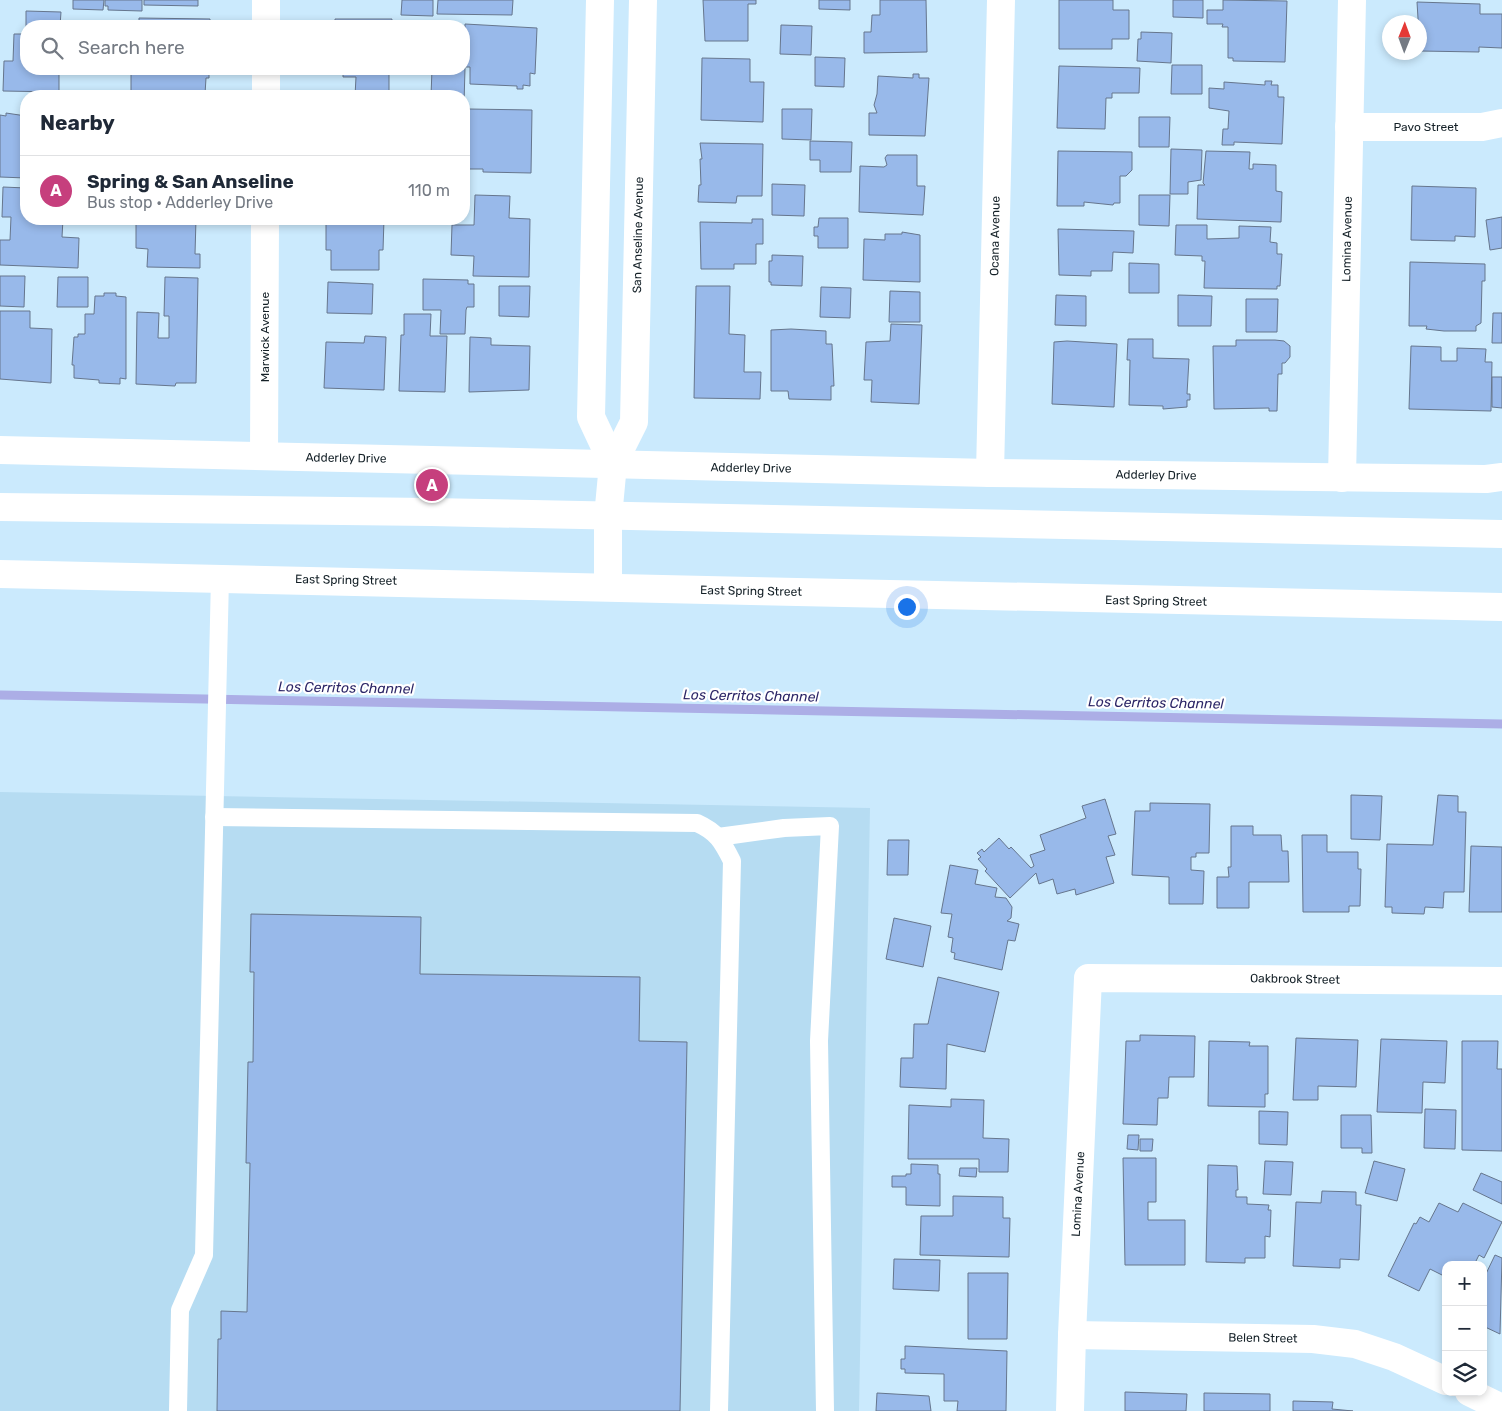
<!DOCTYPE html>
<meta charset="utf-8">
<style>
:root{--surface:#fff;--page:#f6f6f7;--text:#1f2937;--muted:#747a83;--line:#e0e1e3;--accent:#c63f7d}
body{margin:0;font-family:Rubik,sans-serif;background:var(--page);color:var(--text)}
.controls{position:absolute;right:15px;bottom:15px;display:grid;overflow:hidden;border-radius:10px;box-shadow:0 2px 8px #0003}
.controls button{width:45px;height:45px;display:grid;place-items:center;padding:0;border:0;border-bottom:1px solid var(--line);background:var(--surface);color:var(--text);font:25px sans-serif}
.compass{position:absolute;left:1382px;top:15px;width:45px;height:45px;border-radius:50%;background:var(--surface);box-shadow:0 2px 8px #0003;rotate:1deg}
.you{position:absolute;left:906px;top:606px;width:18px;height:18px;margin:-12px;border:4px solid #fff;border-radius:50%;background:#1a73e8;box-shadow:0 0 0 8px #1a73e833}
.badge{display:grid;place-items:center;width:32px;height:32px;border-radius:50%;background:var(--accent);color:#fff;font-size:16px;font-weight:700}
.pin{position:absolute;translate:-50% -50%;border:2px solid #fff;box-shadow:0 1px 5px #0006}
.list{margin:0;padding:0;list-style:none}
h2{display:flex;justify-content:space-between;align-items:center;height:65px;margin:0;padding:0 20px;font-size:21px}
h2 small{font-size:16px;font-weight:400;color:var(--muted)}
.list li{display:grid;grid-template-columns:32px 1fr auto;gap:15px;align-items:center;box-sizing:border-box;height:70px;padding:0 20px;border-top:1px solid var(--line)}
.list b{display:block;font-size:19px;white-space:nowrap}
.list p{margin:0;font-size:16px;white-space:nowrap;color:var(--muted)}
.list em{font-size:16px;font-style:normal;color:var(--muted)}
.icon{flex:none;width:28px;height:28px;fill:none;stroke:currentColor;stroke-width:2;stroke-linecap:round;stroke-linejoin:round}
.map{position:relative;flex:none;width:1502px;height:1411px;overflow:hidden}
.search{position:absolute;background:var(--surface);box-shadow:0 2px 8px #0003;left:20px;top:20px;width:450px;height:55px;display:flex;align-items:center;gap:12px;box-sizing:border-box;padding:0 18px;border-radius:20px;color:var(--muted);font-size:19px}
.panel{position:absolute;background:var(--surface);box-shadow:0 2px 8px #0003;left:20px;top:90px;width:450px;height:135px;border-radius:20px}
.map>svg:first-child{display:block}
</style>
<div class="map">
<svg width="1502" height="1411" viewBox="0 0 1502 1411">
<rect width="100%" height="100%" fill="#cbeafd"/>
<path fill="#b6dcf2" d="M0 792 870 808 859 1411H0Z"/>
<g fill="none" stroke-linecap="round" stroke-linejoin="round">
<path stroke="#acaee6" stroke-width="9" d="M0 695 1502 724"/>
</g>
<g fill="#98b9ea" stroke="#66768d">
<path d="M73 0H104L103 10 73 9Z"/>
<path d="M105 0H142V11L108 10V6H105Z"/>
<path d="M144 0H198V6L144 5Z"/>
<path d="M402 0H433V16L401 15Z"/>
<path d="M438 0H513L512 15 437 14Z"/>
<path d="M703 0H756V4H748V41H705Z"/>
<path d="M819 0H850V10L819 9Z"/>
<path d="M880 0H926L927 52 864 53V32H871L872 15H880Z"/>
<path d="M1059 0H1113V10H1129V39H1112V49H1059Z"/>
<path d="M1173 0H1203V18L1173 17Z"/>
<path d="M1223 0 1287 1 1285 62 1233 61V58H1228V27H1222L1223 24H1207V10H1223Z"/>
<path d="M1417 2 1480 4V14H1502V48L1479 47V52L1420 51Z"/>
<path d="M26 11 61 12 60 26H26V69H59V92L3 91 4 61H13L14 34H26Z"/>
<path d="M139 18 210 19V26H139Z"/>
<path d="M335 19H392L391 26H335Z"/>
<path d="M465 24 537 28 535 74 530 73V86L523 85V89H517V86L470 84V67H464Z"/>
<path d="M781 25 812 26 811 55 780 54Z"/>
<path d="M1141 32 1172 33 1171 63 1137 61 1138 39H1141Z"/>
<path d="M815 57 845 58 844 87 815 86Z"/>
<path d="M702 58 750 59V82H764L763 122 701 120Z"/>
<path d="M1172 65H1202V94H1171Z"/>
<path d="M1059 66 1140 68 1139 93H1112V98H1106L1105 129 1057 128Z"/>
<path d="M465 68 464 104V96H431L432 69Z"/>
<path d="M138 69H209V78H206L205 94 131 93V71H138Z"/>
<path d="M343 69H402L400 71H389V96H355L356 77H343Z"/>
<path d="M913 74H919V78H929L925 136 869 135V113H877L874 105 877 94 878 76 913 78Z"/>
<path d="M1265 81H1272L1271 85H1278V97H1284L1282 144 1234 142V145H1222L1223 129H1228L1229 111 1209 108V88L1224 89V82L1265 85Z"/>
<path d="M469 109 532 110 531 173 483 172V169H467V161H464V133H469Z"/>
<path d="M782 109H812L811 140 782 139Z"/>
<path d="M6 113 26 116V178L0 177V115L6 116Z"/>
<path d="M1139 117H1170L1169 147H1139Z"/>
<path d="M810 141 852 142 851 172H820V160H810Z"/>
<path d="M700 143 763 144 762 196H737L736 203 698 202 699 185H701L700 159H702Z"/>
<path d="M1171 149 1202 150 1201 180 1188 182V194H1170Z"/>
<path d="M1058 151 1132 152V170L1126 176H1120V203H1114L1113 205 1084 202V206H1057Z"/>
<path d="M1206 151 1250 152 1249 169H1253V164L1276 165V191L1282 192 1281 222 1197 219 1198 185H1205L1203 183Z"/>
<path d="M887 155H917V186H925L923 215 859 212 860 166 884 167 887 165 885 158Z"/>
<path d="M772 184 805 185 804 216 772 215Z"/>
<path d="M1412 186 1476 188 1475 237 1455 236V241L1411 240Z"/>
<path d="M3 187 26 188V219H63L62 237 79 238 78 268 0 265V240H10L11 217H2Z"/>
<path d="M475 195 510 196 509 218 530 219 529 277 473 276 474 256 451 255 452 225H474Z"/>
<path d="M1139 195H1170L1169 226 1139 225Z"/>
<path d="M1502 217V248L1490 250 1486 220Z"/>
<path d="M819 218H848V248H818V236H814V227H818Z"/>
<path d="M136 219H196L195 254H200V268L147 267 148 249 136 248Z"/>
<path d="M332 219H384L383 250H379V270H331V250H326V223L332 224Z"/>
<path d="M397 219H429V222L397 221Z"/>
<path d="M752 219H763V244H756V264H734V269H701L700 222 752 223Z"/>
<path d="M1176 225H1207V239L1239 238V226L1271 227 1270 242 1277 243V254H1282L1280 286H1277V289L1204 288 1205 261H1202V256L1175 255Z"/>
<path d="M1058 229 1134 231 1133 253 1113 252 1112 271H1091V276L1059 275Z"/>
<path d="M902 232 920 235V282L863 280 864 239 885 240V234H902Z"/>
<path d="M772 255 803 256 802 286 771 285V282H769V261H772Z"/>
<path d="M1410 262 1485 264V281H1482L1481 323 1476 326V331H1444L1426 329 1427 326H1409Z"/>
<path d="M1129 263 1159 264V293H1129Z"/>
<path d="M0 276H25L24 307 0 306Z"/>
<path d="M58 277H88V307H57Z"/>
<path d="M165 277 198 278 196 383H176L175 386 136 384 137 312 159 313 158 338H169V316H164Z"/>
<path d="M423 279 468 280V284H474V307H467L466 310 465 334H440L441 310H423Z"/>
<path d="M328 282 373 284 372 314 327 313Z"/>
<path d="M499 286H530L529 317 499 316Z"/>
<path d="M696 286H730L729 334 745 335 744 372H761L760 399 694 398Z"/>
<path d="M821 287 851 288 850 318 820 317Z"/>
<path d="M890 291 920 292V322H889Z"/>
<path d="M104 293H116V296L126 297V379L120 378V384L99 383V380L74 378V365H72L74 337H78V334H85V314H94L95 296H104Z"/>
<path d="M1056 295 1086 296V326L1055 325Z"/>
<path d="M1178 295 1212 296 1211 326H1178Z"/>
<path d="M1246 299H1278L1277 332H1246Z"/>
<path d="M0 311H30V328L52 329 51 383 0 379Z"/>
<path d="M1493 313H1502V343H1492Z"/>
<path d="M404 314H431L430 336H447L445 392 399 391 401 335H404Z"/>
<path d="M891 324 922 325 919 404 871 402 872 380H864L866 342 890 341Z"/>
<path d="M791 329 826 331V344H832L834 386H831V400L789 399 788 391H771V330Z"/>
<path d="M365 336 386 337 384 390 324 388 326 342 364 343Z"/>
<path d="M470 337 491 338V345L530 346 529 390 469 392Z"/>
<path d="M1128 339H1153V358L1189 359 1187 394H1190V400H1187V407L1163 409V406L1129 405 1130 360H1127Z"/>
<path d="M1236 340H1275L1284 341 1290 346V357L1285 363H1282V374H1278L1277 411H1269V408L1214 409 1213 346H1236Z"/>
<path d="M1067 341 1117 344 1114 407 1052 404 1054 342Z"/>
<path d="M1411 346 1441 347V361H1457V348L1486 349 1485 362H1492L1491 411 1409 409Z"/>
<path d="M1492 377H1502V408L1492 407Z"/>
<path d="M1351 795 1382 796 1380 840 1351 839Z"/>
<path d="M1438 795 1458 796V812H1466L1464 892H1444L1443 908 1425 907 1424 914 1392 913V907H1385L1387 844 1433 845Z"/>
<path d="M1105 799 1116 834 1108 836 1115 855 1106 857 1114 883 1076 895 1075 889 1057 894 1053 879 1039 884 1036 873 1010 898 985 871 987 869 978 859 981 857 977 853 982 849 984 852 999 838 1009 849 1011 847 1031 868 1034 866 1030 855 1045 850 1040 835 1086 818 1082 806Z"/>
<path d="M1150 803 1210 804 1209 853H1196V857H1191V870L1204 871 1203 904H1169V877L1132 875 1135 811H1150Z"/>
<path d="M1231 826H1253V835H1281L1282 851H1288L1289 882H1249V908H1217V877H1229L1228 867H1231Z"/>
<path d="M1302 835H1327V852H1358V869H1361L1360 906H1349V912H1303Z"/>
<path d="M888 840H909L908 875H887Z"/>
<path d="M1471 846 1502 847V912H1469Z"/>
<path d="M950 865 978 870 975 884 997 888 995 897 1006 898 1012 907 1011 918 1007 921 1019 924 1015 941 1008 940 1002 970 954 959 955 953 951 952 953 938 948 937 952 914 941 913Z"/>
<path d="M251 914 421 917 420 974 640 977 639 1041 687 1042 680 1411H217L218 1339H221V1311L247 1312 250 1163H246L248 1062H253L254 972H250Z"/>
<path d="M894 918 931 926 923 967 886 959Z"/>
<path d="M938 977 999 992 985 1052 947 1044 946 1089 900 1087 901 1058H913L914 1024H928Z"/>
<path d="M1140 1035 1195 1036 1194 1077H1169L1168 1098H1158L1157 1125 1123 1124 1126 1041H1140Z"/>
<path d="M1296 1038 1358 1040 1356 1087 1318 1086V1100H1293Z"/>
<path d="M1381 1039 1447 1041 1445 1083 1423 1082 1422 1113 1377 1112Z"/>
<path d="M1209 1041 1250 1042 1249 1046H1268V1094H1265V1107L1208 1106Z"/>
<path d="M1462 1041H1498L1497 1069H1502V1151L1462 1150Z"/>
<path d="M951 1099 984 1100 983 1138 1009 1139 1008 1172H979V1159H908L909 1105 951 1107Z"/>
<path d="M1425 1109 1456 1110 1455 1149 1424 1148Z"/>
<path d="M1259 1111 1288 1112 1287 1145 1259 1144Z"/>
<path d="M1341 1115H1371L1372 1153H1362V1148H1341Z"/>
<path d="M1128 1135H1139L1138 1150 1127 1149Z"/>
<path d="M1140 1139H1153L1152 1151H1140Z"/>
<path d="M1123 1158H1156V1202H1148V1220H1185V1265H1125Z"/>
<path d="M1265 1161 1293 1162 1291 1195 1263 1194Z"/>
<path d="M1374 1161 1405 1169 1397 1201 1365 1193Z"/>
<path d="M911 1164 938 1165V1174H940V1206L906 1205V1187H892V1176H906V1174H911Z"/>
<path d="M1208 1165 1237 1166 1238 1190H1236V1197H1247V1204L1269 1205 1268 1210H1271L1270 1237 1265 1236V1258H1245V1263L1206 1262Z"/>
<path d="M960 1168H977L976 1177 959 1176Z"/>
<path d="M1481 1173 1502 1182V1204L1473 1190Z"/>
<path d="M1322 1191 1356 1192V1205H1361L1359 1260 1340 1259V1268L1293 1266 1296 1202 1321 1203Z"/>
<path d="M953 1196 1003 1197V1218H1010L1009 1257 920 1255 921 1216H953Z"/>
<path d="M1439 1203 1458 1212 1463 1203 1502 1222 1484 1258 1479 1255 1474 1265H1446V1277L1430 1269 1419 1291 1388 1276 1414 1223 1416 1224 1420 1217 1429 1222Z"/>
<path d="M1495 1255 1502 1258 1500 1334 1483 1326V1280Z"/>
<path d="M894 1259 940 1260 939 1291 893 1289Z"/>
<path d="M968 1273H1008L1007 1339H968Z"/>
<path d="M905 1346 1007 1351 1006 1411H957L958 1401H944V1374L905 1373V1369H901V1359H905Z"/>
<path d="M1125 1392 1187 1394 1186 1411H1125Z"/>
<path d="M877 1393 929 1396 931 1411H876Z"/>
<path d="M1204 1393 1270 1394V1411H1204Z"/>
<path d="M1293 1401 1333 1402 1332 1409 1353 1411H1293Z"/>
</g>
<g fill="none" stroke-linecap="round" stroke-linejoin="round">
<g stroke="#fff" stroke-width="18">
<path d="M214 817 697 823C717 832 722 841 732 861L719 1411"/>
<path d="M718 837 784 828 830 826 819 1041 825 1411"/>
<path d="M178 1411 180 1310 204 1255 220 578"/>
</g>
<g stroke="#fff" stroke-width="28">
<path d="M266 26V0"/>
<path d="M266 96V69"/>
<path d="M1349 127H1482L1502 123"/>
<path d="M0 450 990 473 1486 479 1502 477"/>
<path d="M264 456 265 219"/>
<path d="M990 473 1001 0"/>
<path d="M1342 478 1352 0"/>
<path d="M1072 1335 1313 1339 1355 1344 1394 1357 1446 1381"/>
<path d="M1469 1392 1502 1408"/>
<path d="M1070 1411 1072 1335 1088 978 1502 981"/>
</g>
<g stroke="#fff" stroke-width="28">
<path d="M600 0 591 417 613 464"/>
<path d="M0 507 431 512 1502 534"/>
<path d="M0 574C501 583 1001 599 1502 607"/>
<path d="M608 587V517L613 464 634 422 643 0"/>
</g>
</g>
<g text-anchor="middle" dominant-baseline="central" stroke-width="4.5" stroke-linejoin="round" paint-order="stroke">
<g font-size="12" fill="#142027" stroke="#fff">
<text x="1426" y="127">Pavo Street</text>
<text transform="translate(638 235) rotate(-89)">San Anseline Avenue</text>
<text transform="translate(995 236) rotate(-89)">Ocana Avenue</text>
<text transform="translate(1347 239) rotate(-89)">Lomina Avenue</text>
<text transform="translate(265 337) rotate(-90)">Marwick Avenue</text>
<text transform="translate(346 458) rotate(1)">Adderley Drive</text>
<text transform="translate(751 468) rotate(1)">Adderley Drive</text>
<text transform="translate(1156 475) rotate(1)">Adderley Drive</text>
<text transform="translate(346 580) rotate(1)">East Spring Street</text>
<text transform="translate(751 591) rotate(1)">East Spring Street</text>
<text transform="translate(1156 601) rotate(1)">East Spring Street</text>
<text transform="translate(1295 979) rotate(1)">Oakbrook Street</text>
<text transform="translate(1078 1194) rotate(-87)">Lomina Avenue</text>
<text transform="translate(1263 1338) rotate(1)">Belen Street</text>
</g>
<g font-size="14" font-style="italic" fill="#2c2667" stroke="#fff">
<text transform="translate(346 688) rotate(1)">Los Cerritos Channel</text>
<text transform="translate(751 696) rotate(1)">Los Cerritos Channel</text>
<text transform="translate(1156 703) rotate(1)">Los Cerritos Channel</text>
</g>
</g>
</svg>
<div class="controls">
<button>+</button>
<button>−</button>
<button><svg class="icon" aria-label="layers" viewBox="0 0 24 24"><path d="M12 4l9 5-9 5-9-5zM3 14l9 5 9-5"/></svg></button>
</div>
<svg class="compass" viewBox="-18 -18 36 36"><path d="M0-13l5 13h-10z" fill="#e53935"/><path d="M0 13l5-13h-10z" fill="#747a83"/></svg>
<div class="you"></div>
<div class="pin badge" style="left:432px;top:485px">A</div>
<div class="search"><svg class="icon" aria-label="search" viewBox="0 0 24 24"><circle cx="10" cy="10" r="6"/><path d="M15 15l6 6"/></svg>Search here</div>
<section class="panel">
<h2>Nearby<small></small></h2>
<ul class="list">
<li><span class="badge">A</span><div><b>Spring &amp; San Anseline</b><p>Bus stop · Adderley Drive</p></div><em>110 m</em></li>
</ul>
</section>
</div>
